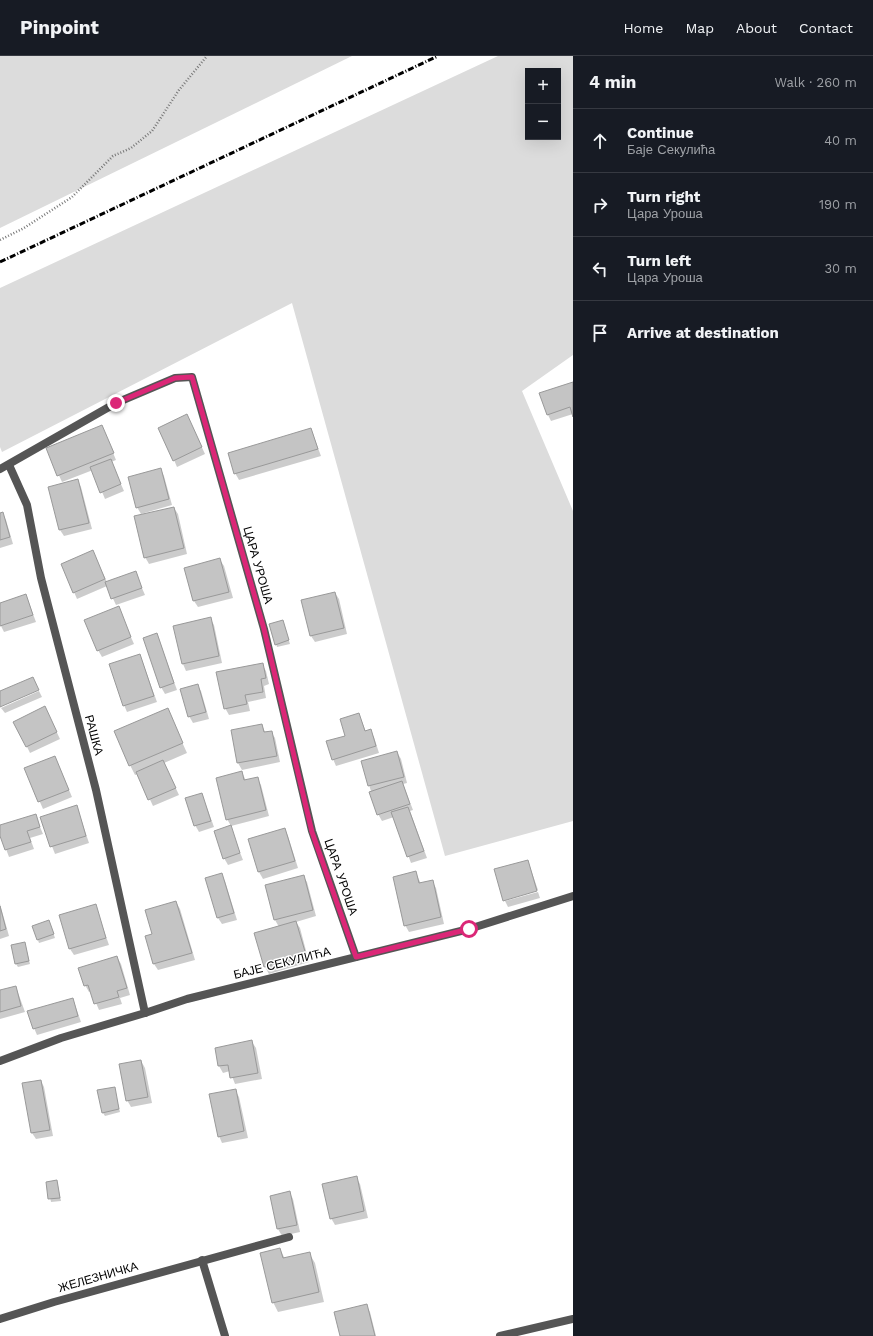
<!DOCTYPE html>
<meta charset="utf-8">
<style>
:root{--surface:#171b24;--page:#242831;--text:#f1f3f6;--muted:#9ea1a6;--line:#363941}
body{margin:0;font-family:"Work Sans",sans-serif;background:var(--page);color:var(--text)}
.controls{position:absolute;right:12px;top:12px;display:grid;overflow:hidden;border-radius:0px;box-shadow:0 4px 16px #0002}
.controls button{width:36px;height:36px;display:grid;place-items:center;padding:0;border:0;border-bottom:1px solid var(--line);background:var(--surface);color:var(--text);font:20px sans-serif}
.stop{position:absolute;width:12px;height:12px;margin:-9px;border:3px solid #db2777;border-radius:50%;background:#fff}
.stop.end{background:#db2777;border-color:#fff;box-shadow:0 1px 4px #0008}
.list{margin:0;padding:0;list-style:none}
h2{display:flex;justify-content:space-between;align-items:center;height:52px;margin:0;padding:0 16px;font-size:17px}
h2 small{font-size:13px;font-weight:400;color:var(--muted)}
.list li{display:grid;grid-template-columns:26px 1fr auto;gap:12px;align-items:center;box-sizing:border-box;height:64px;padding:0 16px;border-top:1px solid var(--line)}
.list b{display:block;font-size:15px;white-space:nowrap}
.list p{margin:0;font-size:13px;white-space:nowrap;color:var(--muted)}
.list em{font-size:13px;font-style:normal;color:var(--muted)}
.icon{flex:none;width:22px;height:22px;fill:none;stroke:currentColor;stroke-width:2;stroke-linecap:round;stroke-linejoin:round}
.map{position:relative;flex:none;width:573px;height:1280px;overflow:hidden}
header{display:flex;align-items:center;gap:24px;box-sizing:border-box;height:56px;padding:0 20px;background:var(--surface);border-bottom:1px solid var(--line)}
header strong{font-size:19px}
nav{display:flex;gap:22px;margin-inline-start:auto;font-size:14px}
main{display:flex}
aside{flex:1;background:var(--surface)}
.map>svg:first-child{display:block}
</style>
<header>
<strong>Pinpoint</strong>
<nav><a>Home</a><a>Map</a><a>About</a><a>Contact</a></nav>
</header>
<main>
<div class="map">
<svg width="573" height="1280" viewBox="0 0 573 1280">
<rect width="100%" height="100%" fill="#fff"/>
<g fill="#dcdcdc" fill-rule="evenodd">
<path d="M0 0H352L0 172Z"/>
<path d="M498 0H573V299L522 335 573 455V765L445 800 292 247 2 396 0 391V232ZM528 15H558V81H528Z"/>
</g>
<g fill="#0003">
<path d="M573 327V358L551 365 548 359Z"/>
<path d="M190 366 205 398 177 411 174 404Z"/>
<path d="M311 373 321 400 239 424 235 417Z"/>
<path d="M105 377 116 404 111 406 124 435 105 443 93 414 62 426 47 393Z"/>
<path d="M161 414 164 420 172 449 141 458 137 451Z"/>
<path d="M78 425 81 431 92 473 64 480 60 474Z"/>
<path d="M174 452 178 458 187 498 149 508 145 501Z"/>
<path d="M2 457 6 464 13 488 0 492V458Z"/>
<path d="M93 496 107 526 135 516 145 539 116 549 107 530 77 543 74 536Z"/>
<path d="M220 504 224 510 233 542 198 551 194 545 185 513Z"/>
<path d="M335 537 339 543 347 578 315 586 311 580Z"/>
<path d="M26 539 36 566 4 576 0 568V548Z"/>
<path d="M118 552 134 588 102 601 98 594Z"/>
<path d="M210 562 214 569 222 607 186 615 183 608 174 570Z"/>
<path d="M284 568 290 588 277 591 276 588Z"/>
<path d="M157 578 177 634 165 638 161 631Z"/>
<path d="M140 599 157 646 127 656 124 649Z"/>
<path d="M262 608 266 615 269 628 264 630 266 642 248 646 250 655 229 659 225 652Z"/>
<path d="M197 629 201 635 209 663 193 667 189 660Z"/>
<path d="M39 635 42 641 5 657 1 652Z"/>
<path d="M167 653 187 697 164 707 179 739 153 750 138 718 135 719 130 709Z"/>
<path d="M48 658 60 683 30 697 15 666Z"/>
<path d="M359 658 366 676 370 674 374 681 379 697 336 710 333 703Z"/>
<path d="M262 669 265 676H271L275 682 280 706 242 714 238 707 232 675Z"/>
<path d="M397 696 401 703 407 727 403 728 413 754 410 755 427 802 411 807 394 761 382 765 378 758 362 706Z"/>
<path d="M55 701 72 741 43 753 25 712Z"/>
<path d="M242 716 246 725 257 722 261 729 269 760 231 770 227 763Z"/>
<path d="M202 738 214 771 199 776 195 769Z"/>
<path d="M77 751 89 787 55 798 41 762Z"/>
<path d="M35 759 43 778 30 782 34 793 9 801 0 777V770Z"/>
<path d="M230 771 243 804 228 809 224 802Z"/>
<path d="M285 773 288 780 298 812 263 823 259 816 250 784Z"/>
<path d="M528 805 538 834 504 843Z"/>
<path d="M416 817 421 828 432 825 436 832 444 868 409 876 405 869Z"/>
<path d="M221 818 225 825 237 864 222 868 218 862Z"/>
<path d="M303 820 307 826 316 860 296 866 300 872 309 906 269 918 265 911 256 877 279 871 275 864 266 830Z"/>
<path d="M538 836 540 842 508 851 505 845Z"/>
<path d="M176 846 180 853 195 904 158 914 154 908 146 881 154 879Z"/>
<path d="M0 848 9 880 0 883Z"/>
<path d="M95 849 109 889 74 899 70 893Z"/>
<path d="M50 868 55 882 39 887 33 871Z"/>
<path d="M25 887 30 908 18 911 16 908Z"/>
<path d="M117 901 121 908 130 939 120 942 122 948 99 954 91 935 89 936 85 929Z"/>
<path d="M16 931 25 956 0 963V935Z"/>
<path d="M73 943 81 966 37 979 34 972Z"/>
<path d="M252 986 256 992 262 1023 235 1028 230 1015 223 1017 219 1010 216 993Z"/>
<path d="M141 1005 145 1012 152 1047 131 1051 127 1044Z"/>
<path d="M41 1025 44 1031 53 1080 36 1083 32 1077Z"/>
<path d="M114 1032 120 1056 105 1060 103 1057Z"/>
<path d="M235 1034 239 1041 248 1082 222 1087 219 1080Z"/>
<path d="M356 1121 360 1128 368 1162 335 1169 331 1162Z"/>
<path d="M57 1125 61 1145 51 1146 47 1126Z"/>
<path d="M290 1137 293 1143 300 1176 282 1180 278 1173 271 1140Z"/>
<path d="M280 1193 285 1203 309 1197 315 1207 324 1246 278 1256 273 1246Z"/>
<path d="M366 1249 370 1256 376 1280H341Z"/>
</g>
<g fill="#c4c4c4" stroke="#999">
<path d="M573 326V361L570 351 547 359 539 337Z"/>
<path d="M187 358 202 391 173 405 158 372Z"/>
<path d="M102 369 114 397 57 420 46 392Z"/>
<path d="M311 372 318 393 234 418 228 397Z"/>
<path d="M111 403 121 428 100 437 90 411Z"/>
<path d="M161 412 169 443 136 452 128 421Z"/>
<path d="M78 423 89 467 59 474 48 431Z"/>
<path d="M174 451 184 492 144 502 134 460Z"/>
<path d="M3 456 10 481 0 484V457Z"/>
<path d="M93 494 105 523 73 537 61 508Z"/>
<path d="M220 502 229 536 193 545 184 512Z"/>
<path d="M136 515 142 532 111 543 105 526Z"/>
<path d="M335 536 344 572 310 580 301 544Z"/>
<path d="M26 538 33 559 0 570V547Z"/>
<path d="M119 550 131 581 97 595 84 564Z"/>
<path d="M211 561 219 600 182 608 173 570Z"/>
<path d="M283 564 289 584 275 589 269 568Z"/>
<path d="M157 577 174 627 160 632 143 582Z"/>
<path d="M140 598 154 640 123 650 109 608Z"/>
<path d="M263 607 266 622 261 623 263 636 245 639 247 648 224 653 216 616Z"/>
<path d="M33 621 39 634 0 651V635Z"/>
<path d="M198 628 206 656 188 661 180 633Z"/>
<path d="M45 650 57 676 26 691 13 666Z"/>
<path d="M168 652 183 687 129 710 114 675Z"/>
<path d="M359 657 365 675 371 673 376 690 332 704 326 685 345 680 340 663Z"/>
<path d="M262 668 264 676 272 675 277 700 237 707 231 674Z"/>
<path d="M397 695 404 721 368 730 361 705Z"/>
<path d="M55 700 69 734 38 746 24 712Z"/>
<path d="M163 704 176 732 148 744 136 716Z"/>
<path d="M242 715 244 724 258 721 266 754 226 764 216 722Z"/>
<path d="M402 725 410 748 377 759 369 736Z"/>
<path d="M202 737 211 765 194 770 185 742Z"/>
<path d="M77 749 86 780 50 791 40 761Z"/>
<path d="M408 751 424 795 407 801 391 756Z"/>
<path d="M36 758 40 771 27 775 31 786 5 794 0 780V769Z"/>
<path d="M231 769 240 797 223 803 214 775Z"/>
<path d="M285 772 295 805 258 816 248 783Z"/>
<path d="M528 804 537 835 503 845 494 813Z"/>
<path d="M416 815 419 827 433 824 441 861 404 870 393 821Z"/>
<path d="M222 817 234 857 217 862 205 822Z"/>
<path d="M304 819 313 854 274 864 265 829Z"/>
<path d="M176 845 192 897 153 908 145 880 152 878 145 854Z"/>
<path d="M96 848 106 882 69 893 59 859Z"/>
<path d="M0 850 6 873 0 875Z"/>
<path d="M49 864 54 878 37 884 32 870Z"/>
<path d="M296 865 306 899 264 911 254 877Z"/>
<path d="M25 886 29 905 15 908 11 889Z"/>
<path d="M117 900 127 932 117 935 119 941 94 948 88 929 84 930 78 912Z"/>
<path d="M16 930 21 950 0 956V934Z"/>
<path d="M73 942 78 960 33 973 27 955Z"/>
<path d="M252 984 258 1017 230 1022 228 1009 218 1010 215 992Z"/>
<path d="M141 1004 148 1041 126 1045 119 1008Z"/>
<path d="M41 1024 50 1074 31 1077 22 1027Z"/>
<path d="M115 1031 119 1053 102 1057 97 1034Z"/>
<path d="M236 1033 244 1075 218 1081 209 1038Z"/>
<path d="M357 1120 364 1155 330 1163 322 1128Z"/>
<path d="M57 1124 60 1142 48 1143 46 1126Z"/>
<path d="M290 1135 297 1169 277 1173 270 1140Z"/>
<path d="M280 1192 283 1202 310 1196 319 1236 272 1247 260 1197Z"/>
<path d="M367 1248 375 1280H340L334 1256Z"/>
</g>
<g fill="none" stroke-linecap="round" stroke-linejoin="round">
<path stroke="#777" stroke-width="2.5" stroke-dasharray="1 2" stroke-linecap="butt" d="M0 184 24 172 72 141 113 100 131 92 152 75 179 34 207 0"/>
<g stroke="#555" stroke-width="8">
<path d="M9 409 27 449 41 522 96 734 145 957"/>
<path d="M0 413 116 347 175 322 192 321 264 573 312 775 356 901"/>
<path d="M0 1005 61 982 145 957 187 943 469 873 573 840"/>
<path d="M202 1204 225 1280"/>
<path d="M0 1263 54 1246 289 1181"/>
<path d="M500 1280 573 1263"/>
</g>
<path stroke="#000" stroke-width="3" stroke-dasharray="6 2 1 2" stroke-linecap="butt" d="M0 206 438 0"/>
</g>
<g fill="none" stroke-linecap="round" stroke-linejoin="round">
<path stroke="#db2777" stroke-width="5" d="M116 347 175 322 192 321 264 573 312 776 356 901 469 873"/>
</g>
<g text-anchor="middle" dominant-baseline="central" stroke-width="3" stroke-linejoin="round" paint-order="stroke">
<g font-size="12" fill="#000" stroke="#fff">
<text transform="translate(258 509) rotate(74)">ЦАРА УРОША</text>
<text transform="translate(94 679) rotate(75)">РАШКА</text>
<text transform="translate(341 821) rotate(71)">ЦАРА УРОША</text>
<text transform="translate(282 907) rotate(-14)">БАЈЕ СЕКУЛИЋА</text>
<text transform="translate(98 1221) rotate(-16)">ЖЕЛЕЗНИЧКА</text>
</g>
</g>
</svg>
<div class="controls">
<button>+</button>
<button>−</button>
</div>
<div class="stop" style="left:469px;top:873px"></div>
<div class="stop end" style="left:116px;top:347px"></div>
</div>
<aside>
<h2>4 min<small>Walk · 260 m</small></h2>
<ul class="list">
<li><svg class="icon" aria-label="ahead" viewBox="0 0 24 24"><path d="M12 20V5M6 11l6-6 6 6"/></svg><div><b>Continue</b><p>Баје Секулића</p></div><em>40 m</em></li>
<li><svg class="icon" aria-label="right" viewBox="0 0 24 24"><path d="M7 20v-9h11M14 6l5 5-5 5"/></svg><div><b>Turn right</b><p>Цара Уроша</p></div><em>190 m</em></li>
<li><svg class="icon" aria-label="left" viewBox="0 0 24 24"><path d="M17 20v-9H6M10 6l-5 5 5 5"/></svg><div><b>Turn left</b><p>Цара Уроша</p></div><em>30 m</em></li>
<li><svg class="icon" aria-label="arrive" viewBox="0 0 24 24"><path d="M6 21V4h12l-3 4 3 4H6"/></svg><div><b>Arrive at destination</b></div></li>
</ul>
</aside>
</main>
